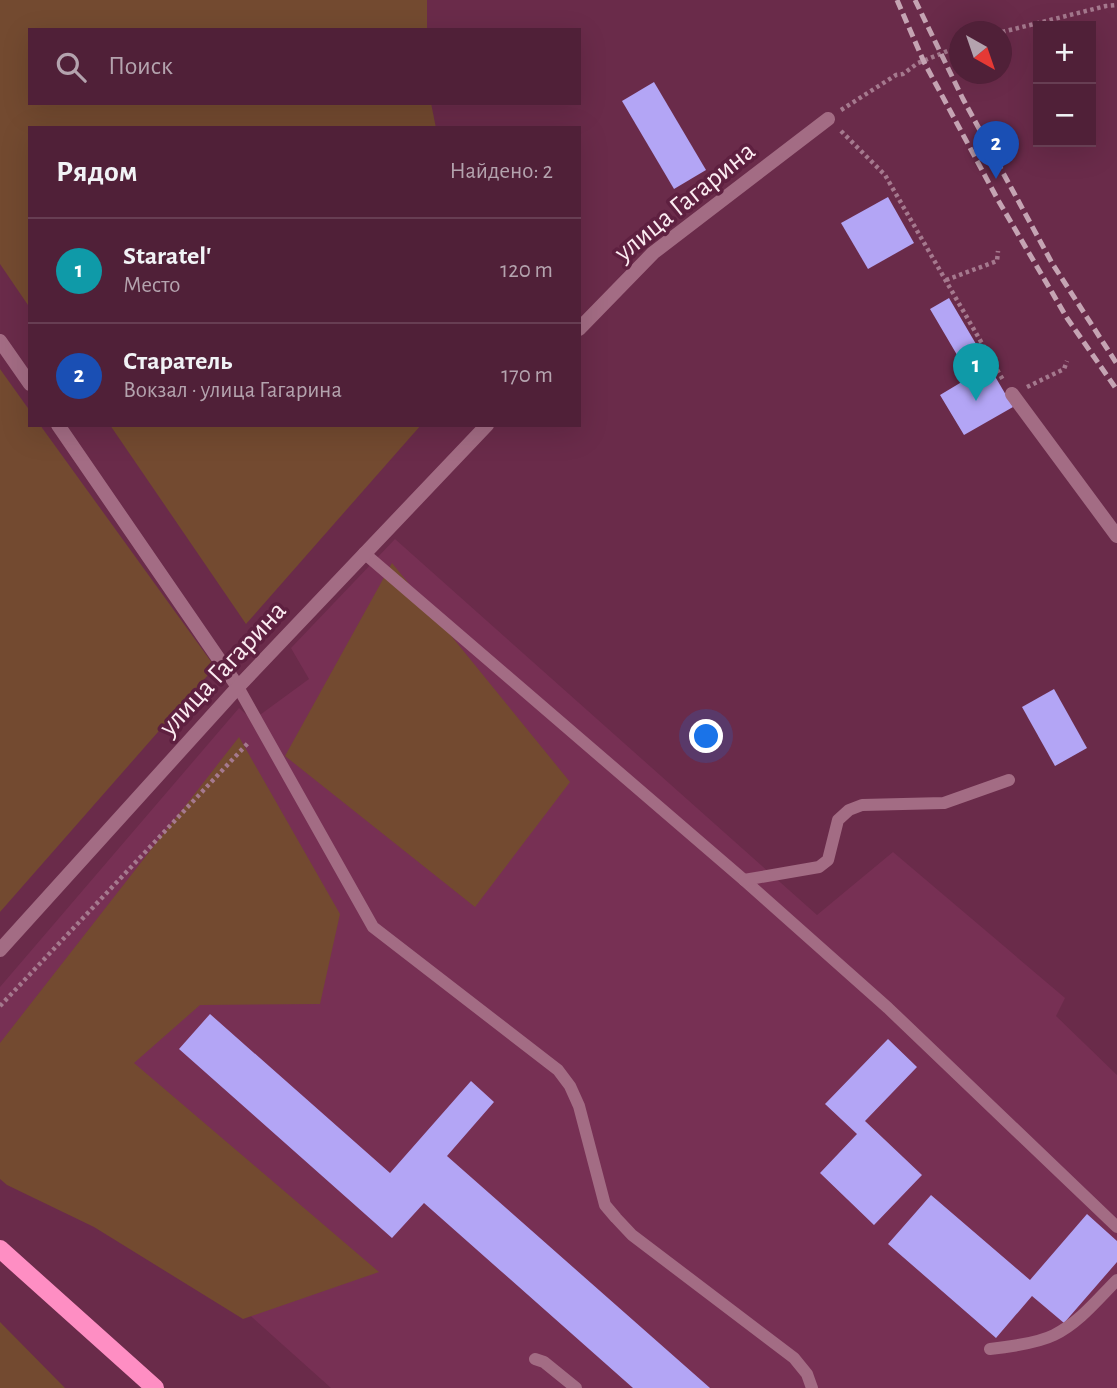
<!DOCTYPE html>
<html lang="ru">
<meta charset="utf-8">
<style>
:root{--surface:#502038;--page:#562840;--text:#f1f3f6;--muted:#b4a3ae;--line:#673e53;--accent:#8c9099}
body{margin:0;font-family:"Alegreya Sans",sans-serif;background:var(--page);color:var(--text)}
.controls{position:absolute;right:21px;top:21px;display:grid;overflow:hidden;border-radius:0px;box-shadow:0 7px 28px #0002}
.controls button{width:63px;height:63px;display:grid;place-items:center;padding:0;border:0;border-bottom:2px solid var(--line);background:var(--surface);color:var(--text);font:35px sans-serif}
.compass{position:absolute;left:949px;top:21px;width:63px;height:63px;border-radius:50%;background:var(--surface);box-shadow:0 7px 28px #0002;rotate:140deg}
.you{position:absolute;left:707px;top:737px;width:24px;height:24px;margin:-18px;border:5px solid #fff;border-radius:50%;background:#1a73e8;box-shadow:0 0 0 10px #1a73e833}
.badge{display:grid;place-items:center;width:46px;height:46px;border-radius:50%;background:var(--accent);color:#fff;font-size:23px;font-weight:700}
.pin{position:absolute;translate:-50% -58px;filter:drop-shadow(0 2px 4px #0008)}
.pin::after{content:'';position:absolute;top:37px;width:24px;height:21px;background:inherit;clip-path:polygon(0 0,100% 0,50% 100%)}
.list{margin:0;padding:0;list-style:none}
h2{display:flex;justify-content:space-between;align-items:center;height:91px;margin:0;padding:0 28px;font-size:30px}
h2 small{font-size:23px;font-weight:400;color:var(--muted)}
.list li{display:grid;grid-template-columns:46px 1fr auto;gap:21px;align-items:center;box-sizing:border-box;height:105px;padding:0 28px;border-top:2px solid var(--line)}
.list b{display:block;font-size:26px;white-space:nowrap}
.list p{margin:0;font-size:23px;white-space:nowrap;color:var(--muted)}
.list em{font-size:23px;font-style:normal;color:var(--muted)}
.icon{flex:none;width:38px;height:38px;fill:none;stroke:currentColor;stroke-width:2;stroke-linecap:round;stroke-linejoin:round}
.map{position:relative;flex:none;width:1117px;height:1388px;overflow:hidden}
.search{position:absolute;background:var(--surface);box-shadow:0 7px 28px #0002;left:28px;top:28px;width:553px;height:77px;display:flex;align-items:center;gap:18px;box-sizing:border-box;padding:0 24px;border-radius:0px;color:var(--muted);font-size:26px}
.panel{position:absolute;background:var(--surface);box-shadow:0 7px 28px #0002;left:28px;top:126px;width:553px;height:301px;border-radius:0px}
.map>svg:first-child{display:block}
</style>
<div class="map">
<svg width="1117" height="1388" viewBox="0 0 1117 1388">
<rect width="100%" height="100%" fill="#6a2b4a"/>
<path fill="#773054" d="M395 539 817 915 893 852 1065 998 1056 1016 1117 1075V1388H331L0 1091V987L239 708 253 720 309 679 291 648Z"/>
<g fill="#734a30">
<path d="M0 0H427V30H30V103H431L436 128H30V308L0 264Z"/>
<path d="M0 369 30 411V425H40L215 667 0 912Z"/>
<path d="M110 425H421L246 624Z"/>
<path d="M392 563 570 782 475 907 285 756Z"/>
<path d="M239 737 340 914 320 1004 200 1005 134 1063 379 1272 243 1319 94 1227 7 1185 0 1179V1043Z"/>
<path d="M0 1322 65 1388H0Z"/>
</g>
<g fill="#b3a5f5">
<path d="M654 82 706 170 674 189 622 101Z"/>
<path d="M888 197 914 243 868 269 841 223Z"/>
<path d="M949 298 1013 407 964 435 940 395 970 377 930 309Z"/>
<path d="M1054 689 1087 748 1055 766 1022 707Z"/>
<path d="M210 1014 390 1173 471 1081 494 1102 447 1156 710 1388H633L424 1203 392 1238 179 1049Z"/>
<path d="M888 1039 917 1067 865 1121 922 1175 874 1225 820 1173 857 1134 825 1104Z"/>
<path d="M931 1195 1030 1280 1087 1214 1117 1241V1262L1064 1323 1032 1296 996 1338 888 1244Z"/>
</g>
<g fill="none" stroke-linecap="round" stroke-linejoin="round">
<g stroke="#a5798e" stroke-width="4.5" stroke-dasharray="3.5 3.5" stroke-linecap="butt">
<path d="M1002 32 1106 6 1117 5"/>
<path d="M841 110 896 75 903 74 918 63 960 46"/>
<path d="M841 131 885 175 1003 380"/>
<path d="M946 280 997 261 998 251"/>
<path d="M1027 387 1064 369 1067 361"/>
<path d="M0 1006 249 742"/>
</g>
<g stroke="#a36c84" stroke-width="12">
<path d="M364 553 744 880 888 1008 1117 1227"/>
<path d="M238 687 373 927 558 1070 570 1086 579 1106 605 1205 616 1218 632 1235 794 1358 807 1374 812 1388"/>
<path d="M744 880 819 867 828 860 838 820 849 810 862 805 944 803 1009 780"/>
<path d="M990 1349C1008 1347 1038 1343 1054 1335 1079 1323 1098 1299 1117 1280"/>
<path d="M535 1359 544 1362 576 1388"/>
</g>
<g stroke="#a36c84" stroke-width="14">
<path d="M579 329 653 253 828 119"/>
<path d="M0 341 30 384"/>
<path d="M1012 394 1117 536"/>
<path d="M58 425 238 687"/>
<path d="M0 950 238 687 487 425"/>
</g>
<path stroke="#fe8ec3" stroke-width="18" d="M0 1249 155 1388"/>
<g stroke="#c5a4b3" stroke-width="5" stroke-dasharray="10 5" stroke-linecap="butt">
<path d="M897 0 924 62 998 200 1067 318 1117 390"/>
<path d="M915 0 963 99 1052 263 1117 364"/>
</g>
</g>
<g text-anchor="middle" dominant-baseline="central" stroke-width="7" stroke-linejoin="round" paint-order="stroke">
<g font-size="28" fill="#fbebf1" stroke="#5e2040">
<text transform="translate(685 202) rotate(-39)">улица Гагарина</text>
<text transform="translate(223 669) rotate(-47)">улица Гагарина</text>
</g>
</g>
</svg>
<div class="controls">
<button>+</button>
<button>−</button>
</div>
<svg class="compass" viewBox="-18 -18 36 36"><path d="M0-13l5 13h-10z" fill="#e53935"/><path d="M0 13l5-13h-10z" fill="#b4a3ae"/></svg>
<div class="you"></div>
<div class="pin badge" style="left:976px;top:401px;background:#0f9aa8">1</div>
<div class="pin badge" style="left:996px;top:179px;background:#1a4fb4">2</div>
<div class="search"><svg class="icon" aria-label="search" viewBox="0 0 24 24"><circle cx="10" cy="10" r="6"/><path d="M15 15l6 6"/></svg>Поиск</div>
<section class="panel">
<h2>Рядом<small>Найдено: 2</small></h2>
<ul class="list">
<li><span class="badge" style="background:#0f9aa8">1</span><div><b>Staratel'</b><p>Место</p></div><em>120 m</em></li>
<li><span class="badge" style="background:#1a4fb4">2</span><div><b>Старатель</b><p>Вокзал · улица Гагарина</p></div><em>170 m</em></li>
</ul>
</section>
</div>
